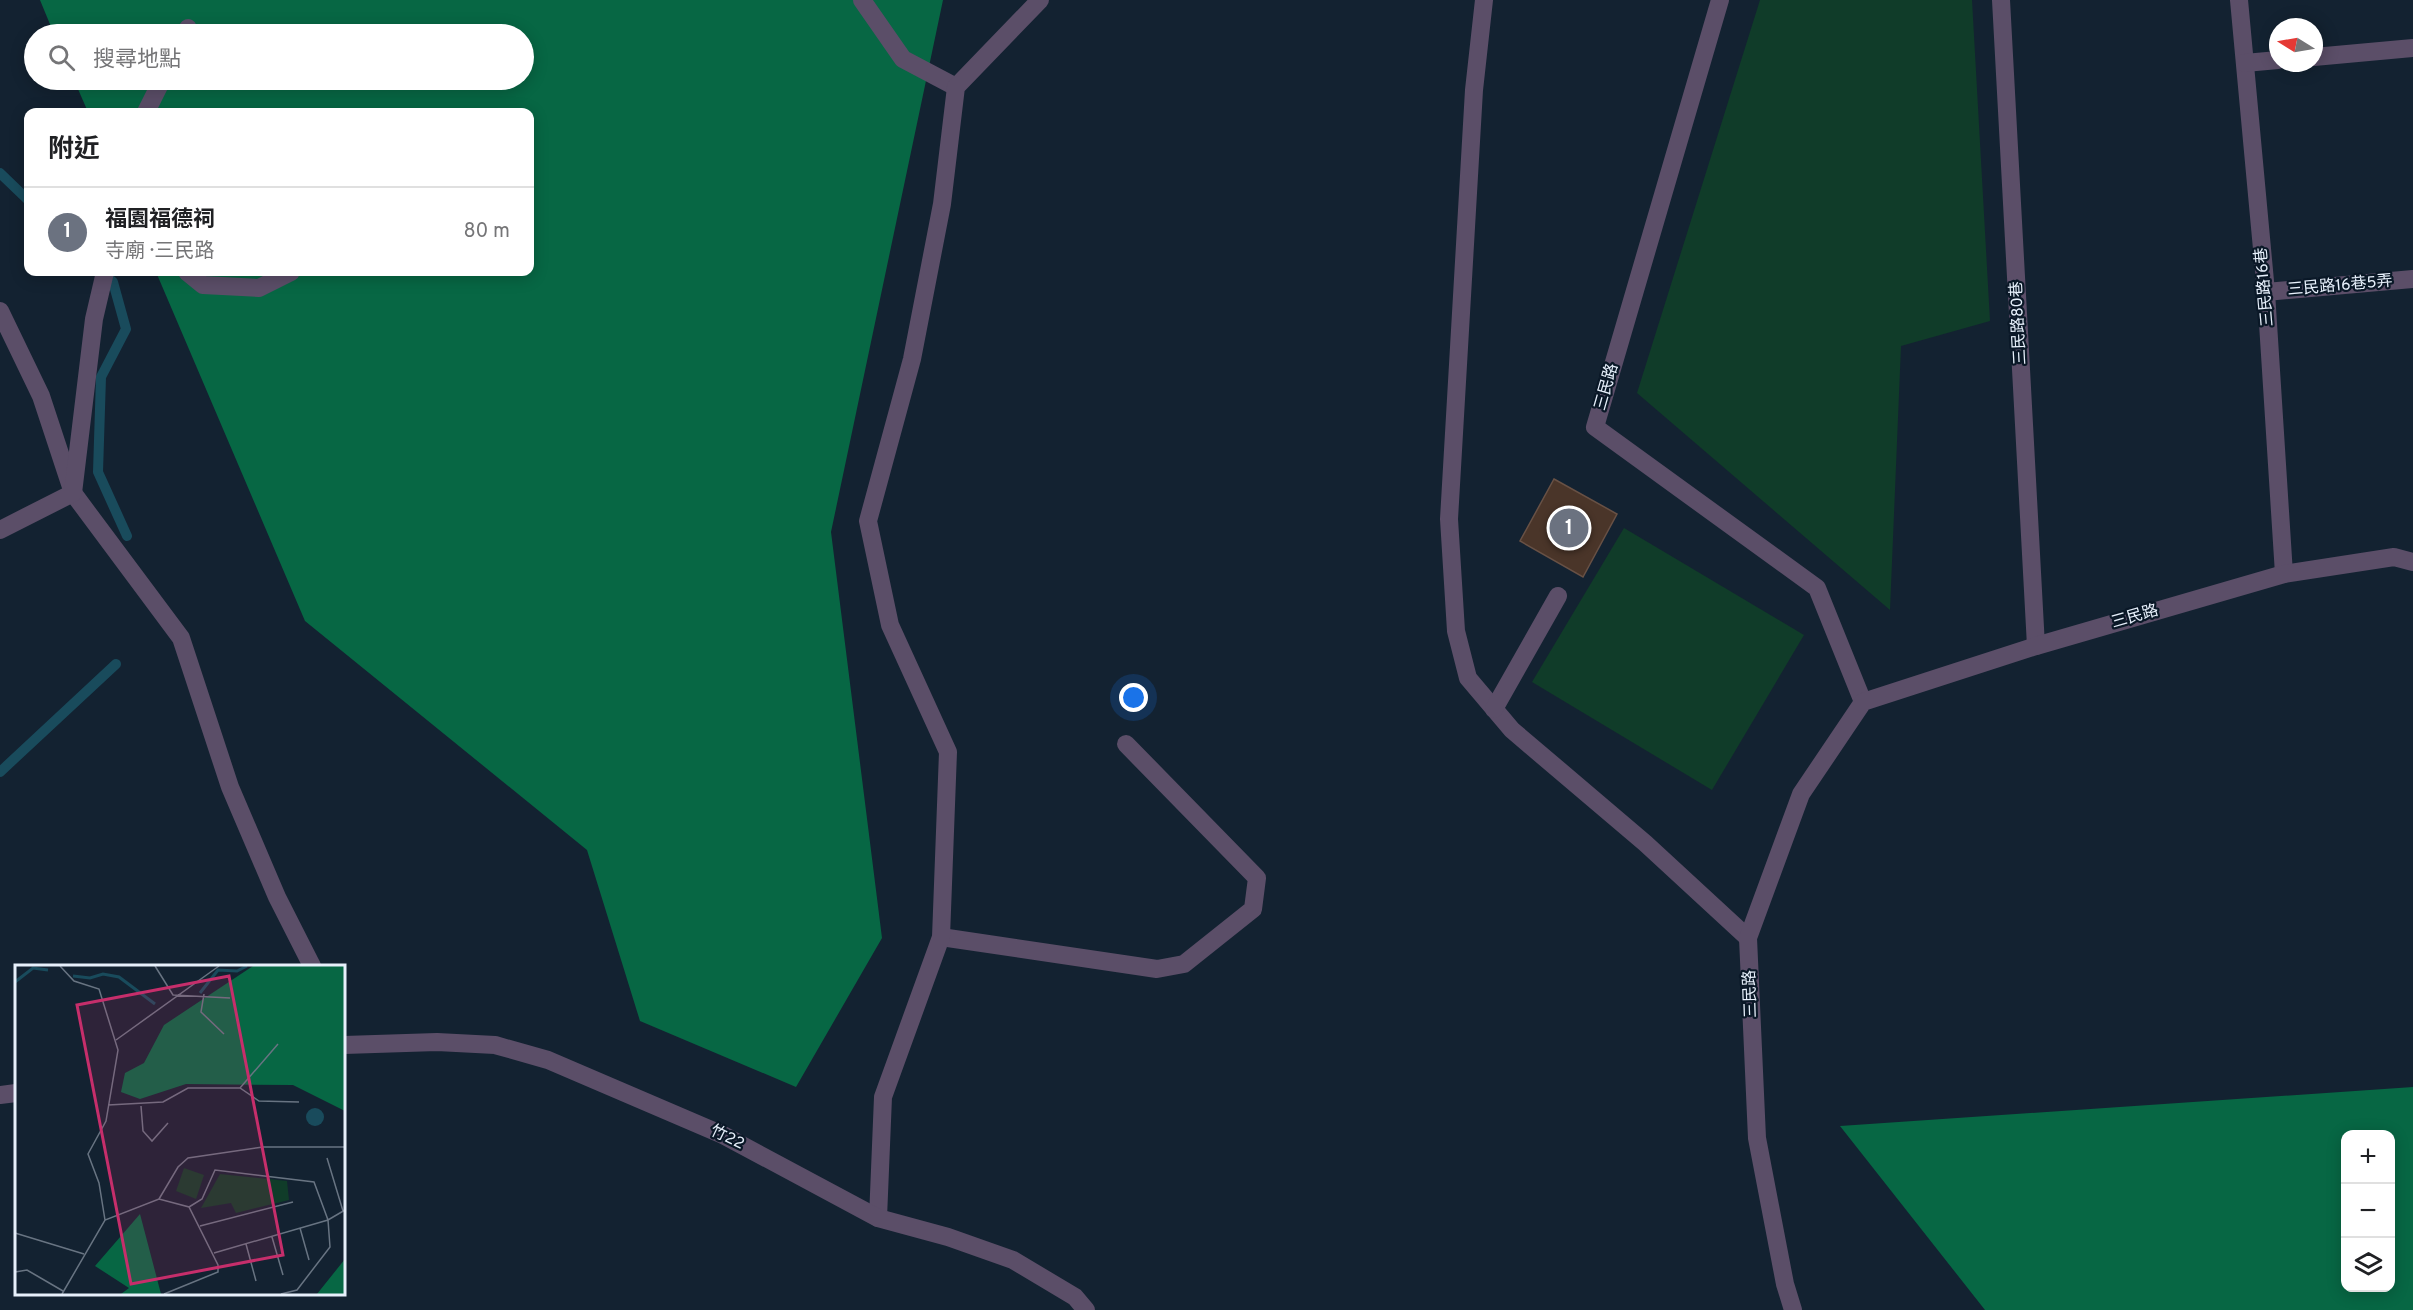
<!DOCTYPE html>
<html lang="zh-TW">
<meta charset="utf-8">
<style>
:root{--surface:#fff;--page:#f6f6f6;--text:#202124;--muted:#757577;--line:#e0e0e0;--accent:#db2777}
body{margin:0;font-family:Overpass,"Noto Sans TC",sans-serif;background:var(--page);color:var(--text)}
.controls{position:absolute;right:18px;bottom:18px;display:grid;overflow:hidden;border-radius:12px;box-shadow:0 3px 15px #0003}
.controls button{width:54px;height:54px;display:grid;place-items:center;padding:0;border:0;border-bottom:2px solid var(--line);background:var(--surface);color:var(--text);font:30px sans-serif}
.compass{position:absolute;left:2269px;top:18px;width:54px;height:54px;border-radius:50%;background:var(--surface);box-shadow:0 3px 15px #0003;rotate:281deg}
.you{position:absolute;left:1134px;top:698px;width:21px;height:21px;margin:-15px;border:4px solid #fff;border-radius:50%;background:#1a73e8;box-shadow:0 0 0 9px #1a73e833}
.badge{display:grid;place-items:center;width:39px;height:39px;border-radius:50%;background:var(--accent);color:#fff;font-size:20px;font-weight:700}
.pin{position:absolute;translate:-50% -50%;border:3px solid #fff;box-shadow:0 2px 6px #0006}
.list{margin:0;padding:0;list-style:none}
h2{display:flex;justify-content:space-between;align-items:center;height:78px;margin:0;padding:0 24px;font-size:26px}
h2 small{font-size:20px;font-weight:400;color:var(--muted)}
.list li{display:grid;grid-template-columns:39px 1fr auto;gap:18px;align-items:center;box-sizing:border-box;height:90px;padding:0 24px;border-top:2px solid var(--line)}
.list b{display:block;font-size:22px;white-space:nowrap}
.list p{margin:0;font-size:20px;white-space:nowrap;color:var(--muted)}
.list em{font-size:20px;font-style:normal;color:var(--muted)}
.icon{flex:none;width:33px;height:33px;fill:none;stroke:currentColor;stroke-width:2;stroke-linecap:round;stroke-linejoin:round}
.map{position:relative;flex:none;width:2413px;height:1310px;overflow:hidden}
.search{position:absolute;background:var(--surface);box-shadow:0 3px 15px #0003;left:24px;top:24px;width:510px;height:66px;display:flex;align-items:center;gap:15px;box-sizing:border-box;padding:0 21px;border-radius:33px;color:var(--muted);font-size:22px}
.panel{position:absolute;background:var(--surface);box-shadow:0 3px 15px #0003;left:24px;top:108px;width:510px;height:168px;border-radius:12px}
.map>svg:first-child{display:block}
</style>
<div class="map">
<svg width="2413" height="1310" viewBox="0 0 2413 1310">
<rect width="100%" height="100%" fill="#132231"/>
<g fill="#103c29">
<path d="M1760 0H1972L1990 321 1901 346 1890 610 1637 393Z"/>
<path d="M1624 528 1804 635 1712 790 1532 682Z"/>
</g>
<g fill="#076744" fill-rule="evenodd">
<path d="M40 0H943L831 532 882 938 796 1087 640 1021 587 850 305 621 156 272H530V112H88L74 80H524V34H54Z"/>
<path d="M2413 1087V1310H1985L1840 1126ZM2346 1134H2390V1288H2346Z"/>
</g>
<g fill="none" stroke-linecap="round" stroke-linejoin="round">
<g stroke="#194b5c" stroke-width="10">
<path d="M0 173 28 200"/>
<path d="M102 272 113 282 126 329 101 377 98 472 127 536"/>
<path d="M0 772 116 664"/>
</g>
</g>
<path fill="#4a3529" stroke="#685145" stroke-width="1.5" d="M1554 479 1617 514 1583 577 1520 541Z"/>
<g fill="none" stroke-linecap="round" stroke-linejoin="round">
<g stroke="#5b4e68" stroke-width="18">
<path d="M862 0 903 59 956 87"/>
<path d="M1484 0 1474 90 1449 519 1456 631 1468 678 1512 730 1645 843 1748 938"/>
<path d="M2001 0 2036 646"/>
<path d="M2239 0 2266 292 2284 574"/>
<path d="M185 34 188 28"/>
<path d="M146 112 162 80"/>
<path d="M187 272 203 285 259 288 291 272"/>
<path d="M0 311 41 396 73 493 181 638 230 787 277 897 312 966"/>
<path d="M0 530 73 493 94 319 105 272"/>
<path d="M1494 709 1558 596"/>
<path d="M941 937 1157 969 1184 964 1253 909 1257 878 1126 744"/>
<path d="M878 1218 883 1097 941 937 948 752 890 625 868 521 912 359 942 204 956 87 1040 0"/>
</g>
<g stroke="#5b4e68" stroke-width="18">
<path d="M1720 0 1595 427 1817 588 1863 702"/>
<path d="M2314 57 2413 48"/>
<path d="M2245 63 2278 60"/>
<path d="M2266 292 2413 279"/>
<path d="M1793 1310 1785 1284 1757 1138 1748 938 1801 794 1863 702 2036 646 2284 574 2394 557 2413 562"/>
</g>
<g stroke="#5b4e68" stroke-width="18">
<path d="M344 1045 437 1042 495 1045 548 1060 723 1135 878 1218 948 1237 1013 1260 1075 1297 1086 1310"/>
<path d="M0 1095 16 1093"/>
</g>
</g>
<g text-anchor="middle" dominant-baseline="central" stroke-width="4.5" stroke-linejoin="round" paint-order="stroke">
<g font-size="16" fill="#e7f0fb" stroke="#0a1827">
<text transform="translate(2340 286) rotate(-5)">三民路16巷5弄</text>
<text transform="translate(2265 287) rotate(-95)">三民路16巷</text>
<text transform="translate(2019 323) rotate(-93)">三民路80巷</text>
<text transform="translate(1607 387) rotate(-74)">三民路</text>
<text transform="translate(2135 617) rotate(-16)">三民路</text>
<text transform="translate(1751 994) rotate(-92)">三民路</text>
<text transform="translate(727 1138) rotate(26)">竹22</text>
</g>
</g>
<g transform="translate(15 965)">
<rect width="330" height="330" fill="#132231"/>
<path d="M169 203 189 210 181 234 161 226ZM205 209 272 216 274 235 221 248 216 238 186 243Z" fill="#103c29"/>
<path d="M238 1H330V146L278 120 171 119 125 134 106 127 110 108 129 98 149 60ZM125 249 146 329H106L114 323 80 301ZM330 294V329H302Z" fill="#076744"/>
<path d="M291 152a9 9 0 1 1 18 0a9 9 0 1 1-18 0Z" fill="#194b5c"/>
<path fill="none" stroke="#194b5c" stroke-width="3" d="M58 11 75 13 88 9 104 12 140 39M0 17 18 3 33 5M185 28 203 5 222 6 232 1"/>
<path fill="none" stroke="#687482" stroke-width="1.5" d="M45 1 59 16 84 24 103 85 91 156 73 189 84 218 90 255M140 1 158 30 215 33M189 29 186 47 209 69M101 75 204 1M225 123 263 79M93 140 148 137 173 123H225L244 136 284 137M126 141 128 166 137 176 153 158M312 193 328 246M144 234 163 202 173 193 248 182H330M174 242 187 234 200 205 299 217 313 255 315 282 282 325 266 329M185 261 278 237M285 263 294 295M0 268 69 289M257 272 268 310M231 279 241 316M199 288 313 255 330 245M0 307 12 305 48 326M47 329 90 255 144 234 174 242 203 300V307L149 329"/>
<path fill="#c62e6b" fill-opacity="0.15" stroke="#c62e6b" stroke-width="3" d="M214 11 268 290 116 319 62 40Z"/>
<rect width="330" height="330" fill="none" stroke="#e7f0fb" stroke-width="3"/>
</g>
</svg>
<div class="controls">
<button>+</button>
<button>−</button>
<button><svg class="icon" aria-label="layers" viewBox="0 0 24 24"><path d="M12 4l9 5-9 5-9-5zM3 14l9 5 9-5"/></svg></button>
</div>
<svg class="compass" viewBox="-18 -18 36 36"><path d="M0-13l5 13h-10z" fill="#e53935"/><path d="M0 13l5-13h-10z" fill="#757577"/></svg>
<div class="you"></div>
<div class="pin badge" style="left:1569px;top:528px;background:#6b7280">1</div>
<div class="search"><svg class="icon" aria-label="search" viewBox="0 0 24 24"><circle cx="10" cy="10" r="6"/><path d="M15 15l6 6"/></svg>搜尋地點</div>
<section class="panel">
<h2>附近<small></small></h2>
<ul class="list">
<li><span class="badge" style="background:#6b7280">1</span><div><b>福園福德祠</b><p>寺廟 · 三民路</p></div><em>80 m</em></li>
</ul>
</section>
</div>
